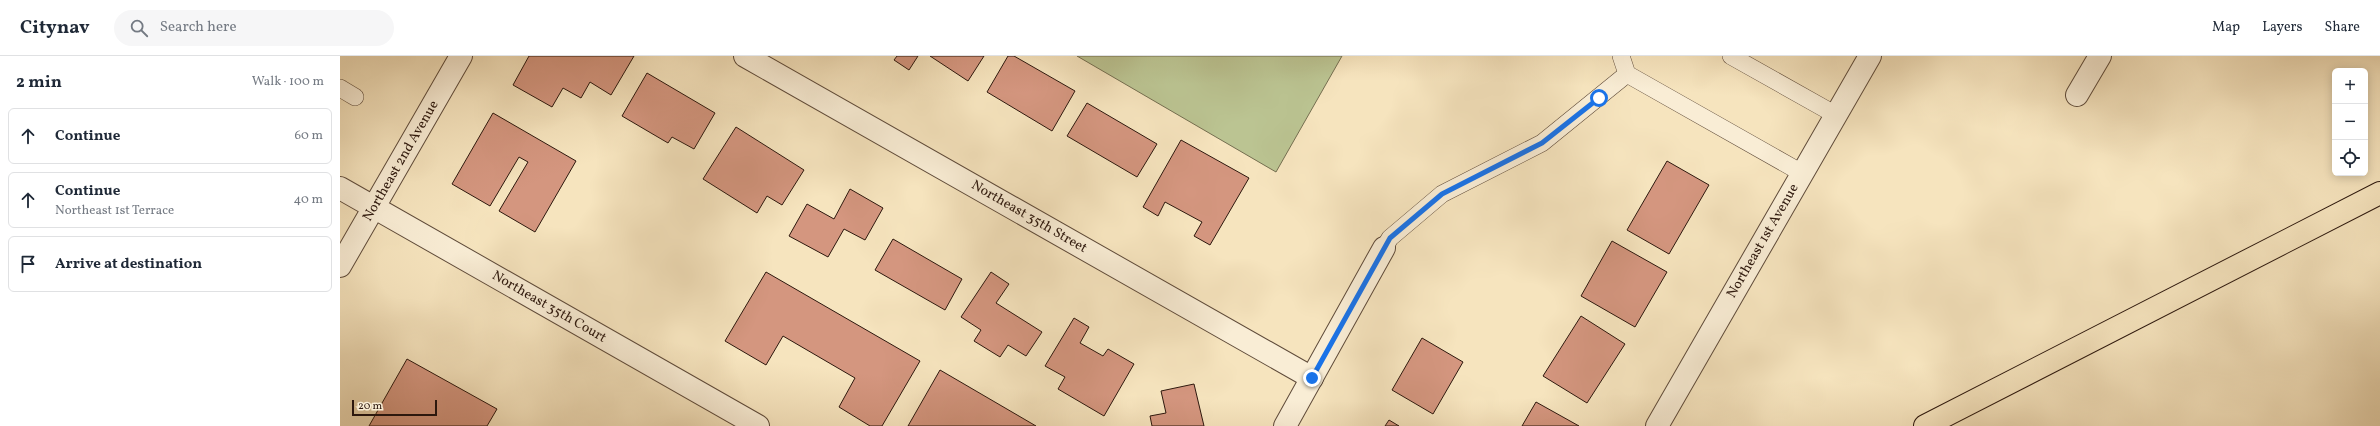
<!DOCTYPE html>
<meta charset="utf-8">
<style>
:root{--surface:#fff;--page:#f6f6f7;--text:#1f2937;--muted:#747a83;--line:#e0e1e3}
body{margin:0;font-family:Vollkorn,serif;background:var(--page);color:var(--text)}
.controls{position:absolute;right:12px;top:12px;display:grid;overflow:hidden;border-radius:6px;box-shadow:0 2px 10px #0003}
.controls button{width:36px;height:36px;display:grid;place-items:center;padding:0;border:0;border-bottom:1px solid var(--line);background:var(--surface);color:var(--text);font:20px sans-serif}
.scale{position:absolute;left:12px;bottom:10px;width:85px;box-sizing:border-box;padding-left:4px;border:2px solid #2d180e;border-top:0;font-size:11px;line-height:14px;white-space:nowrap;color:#2d180e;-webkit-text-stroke:3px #f9edd5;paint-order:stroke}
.stop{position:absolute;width:12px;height:12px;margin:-9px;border:3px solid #1a73e8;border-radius:50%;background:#fff}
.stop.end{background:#1a73e8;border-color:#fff;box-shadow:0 1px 4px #0008}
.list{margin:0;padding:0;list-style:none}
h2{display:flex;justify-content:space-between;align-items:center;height:52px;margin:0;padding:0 16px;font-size:17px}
h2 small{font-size:13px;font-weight:400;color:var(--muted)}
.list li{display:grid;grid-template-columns:26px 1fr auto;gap:12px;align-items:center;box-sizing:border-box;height:56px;margin:0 8px 8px;padding:0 8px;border:1px solid var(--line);border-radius:6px}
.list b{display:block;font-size:15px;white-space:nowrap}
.list p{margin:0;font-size:13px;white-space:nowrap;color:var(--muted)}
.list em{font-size:13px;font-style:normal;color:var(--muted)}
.icon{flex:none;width:22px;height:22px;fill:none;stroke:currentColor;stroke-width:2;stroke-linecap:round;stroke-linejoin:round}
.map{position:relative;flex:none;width:2040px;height:370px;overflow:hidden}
header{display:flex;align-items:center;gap:24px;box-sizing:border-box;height:56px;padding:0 20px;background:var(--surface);border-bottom:1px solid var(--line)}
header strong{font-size:19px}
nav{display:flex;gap:22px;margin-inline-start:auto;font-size:14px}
.search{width:280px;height:36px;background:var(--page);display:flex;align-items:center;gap:10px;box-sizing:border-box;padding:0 14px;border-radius:22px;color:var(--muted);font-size:15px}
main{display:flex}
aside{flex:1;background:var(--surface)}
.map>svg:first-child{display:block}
</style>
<header>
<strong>Citynav</strong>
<div class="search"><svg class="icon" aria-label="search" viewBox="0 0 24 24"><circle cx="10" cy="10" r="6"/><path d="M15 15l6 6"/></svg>Search here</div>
<nav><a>Map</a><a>Layers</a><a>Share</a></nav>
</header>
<main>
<aside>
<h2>2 min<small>Walk · 100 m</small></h2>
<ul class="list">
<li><svg class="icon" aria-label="ahead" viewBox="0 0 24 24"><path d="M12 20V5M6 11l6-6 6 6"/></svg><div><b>Continue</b></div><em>60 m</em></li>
<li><svg class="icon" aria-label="ahead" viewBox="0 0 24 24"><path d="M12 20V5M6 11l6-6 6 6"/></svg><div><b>Continue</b><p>Northeast 1st Terrace</p></div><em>40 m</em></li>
<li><svg class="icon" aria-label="arrive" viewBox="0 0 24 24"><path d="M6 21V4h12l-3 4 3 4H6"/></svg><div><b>Arrive at destination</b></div></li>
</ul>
</aside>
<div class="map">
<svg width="2040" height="370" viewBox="0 0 2040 370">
<rect width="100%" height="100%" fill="#f6e4be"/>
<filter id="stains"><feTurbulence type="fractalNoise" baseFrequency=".005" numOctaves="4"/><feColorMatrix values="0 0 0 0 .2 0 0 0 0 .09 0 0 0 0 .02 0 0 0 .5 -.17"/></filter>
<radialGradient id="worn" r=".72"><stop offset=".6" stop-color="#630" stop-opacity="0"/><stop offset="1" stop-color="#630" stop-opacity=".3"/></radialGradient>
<path fill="#bbc492" stroke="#746e50" d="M737 0H1002L936 116Z"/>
<g fill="#d4967f" stroke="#2d180e">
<path d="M189 0H294L271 39 250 26 241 42 223 32 212 51 173 29Z"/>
<path d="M557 0H578L569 14 554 4Z"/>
<path d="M590 0H644L628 25Z"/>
<path d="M668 0H674L735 35 712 75 647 36Z"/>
<path d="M307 17 375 57 354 93 332 81 328 87 282 60Z"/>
<path d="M747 47 817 88 797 121 727 80Z"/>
<path d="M153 57 236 105 195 176 159 155 188 106 179 101 150 150 112 128Z"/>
<path d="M396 71 464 114 442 149 427 140 417 157 363 123Z"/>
<path d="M841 84 909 122 870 189 854 180 862 166 825 146 818 160 803 151Z"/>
<path d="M1327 105 1369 129 1329 198 1287 174Z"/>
<path d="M510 133 543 152 525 184 504 173 488 201 449 180 467 148 494 163Z"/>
<path d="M553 183 622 223 605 254 535 214Z"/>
<path d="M1272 185 1327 216 1295 271 1241 240Z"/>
<path d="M426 216 580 305 542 370H530L499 351 515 322 443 280 426 309 385 285Z"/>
<path d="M651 216 669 228 656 247 702 276 686 300 668 289 660 301 634 285 641 274 621 261Z"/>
<path d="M1241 260 1285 288 1247 347 1203 320Z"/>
<path d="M734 262 749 271 740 287 763 300 768 293 794 308 764 360 718 333 725 321 705 310Z"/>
<path d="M1082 282 1123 306 1093 358 1052 334Z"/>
<path d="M67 303 157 353 147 370H29Z"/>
<path d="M600 314 696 370H568Z"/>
<path d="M854 328 864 370H812L810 360 826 357 821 335Z"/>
<path d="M1196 346 1239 370H1182Z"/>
<path d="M1049 364 1059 370H1045Z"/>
</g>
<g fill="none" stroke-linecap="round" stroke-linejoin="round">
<defs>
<g id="service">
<path d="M1281 0 1287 18 1462 117"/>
<path d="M1391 0 1496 59"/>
<path d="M0 32 15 41"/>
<path d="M1044 192 1050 182 1102 138 1202 87 1287 18"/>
</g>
<g id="minor">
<path d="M405 0 972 322"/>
<path d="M1737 39 1760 0"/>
<path d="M0 132 418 370"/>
<path d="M0 210 121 0"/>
<path d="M945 370 1044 192"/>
<path d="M1317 370 1530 0"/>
</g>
<path id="motorway" d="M1585 370 2040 137"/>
</defs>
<use href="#service" stroke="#5f4b3a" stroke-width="18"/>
<use href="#minor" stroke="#5f4b3a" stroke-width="24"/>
<use href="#motorway" stroke="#2d180e" stroke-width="24"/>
<use href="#service" stroke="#f9edd5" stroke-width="17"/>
<use href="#minor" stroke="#f9edd5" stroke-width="22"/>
<use href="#motorway" stroke="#f6e4be" stroke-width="22"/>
</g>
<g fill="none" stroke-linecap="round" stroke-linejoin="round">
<path stroke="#1a73e8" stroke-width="5" d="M972 322 1050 182 1102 138 1202 87 1259 42"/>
</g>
<g text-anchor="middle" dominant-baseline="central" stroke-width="3" stroke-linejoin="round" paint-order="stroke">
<g font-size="14" fill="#2d180e" stroke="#f9edd5">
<text transform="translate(61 105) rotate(-60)">Northeast 2nd Avenue</text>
<text transform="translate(689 161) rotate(30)">Northeast 35th Street</text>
<text transform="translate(1423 185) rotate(-60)">Northeast 1st Avenue</text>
<text transform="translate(209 251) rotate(30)">Northeast 35th Court</text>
</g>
</g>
<rect width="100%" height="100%" filter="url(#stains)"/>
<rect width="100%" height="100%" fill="url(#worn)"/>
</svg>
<div class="controls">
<button>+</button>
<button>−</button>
<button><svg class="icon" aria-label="locate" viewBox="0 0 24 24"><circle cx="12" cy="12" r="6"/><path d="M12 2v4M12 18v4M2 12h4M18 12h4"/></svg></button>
</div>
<div class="scale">20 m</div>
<div class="stop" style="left:1259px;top:42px"></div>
<div class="stop end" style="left:972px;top:322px"></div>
</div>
</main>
